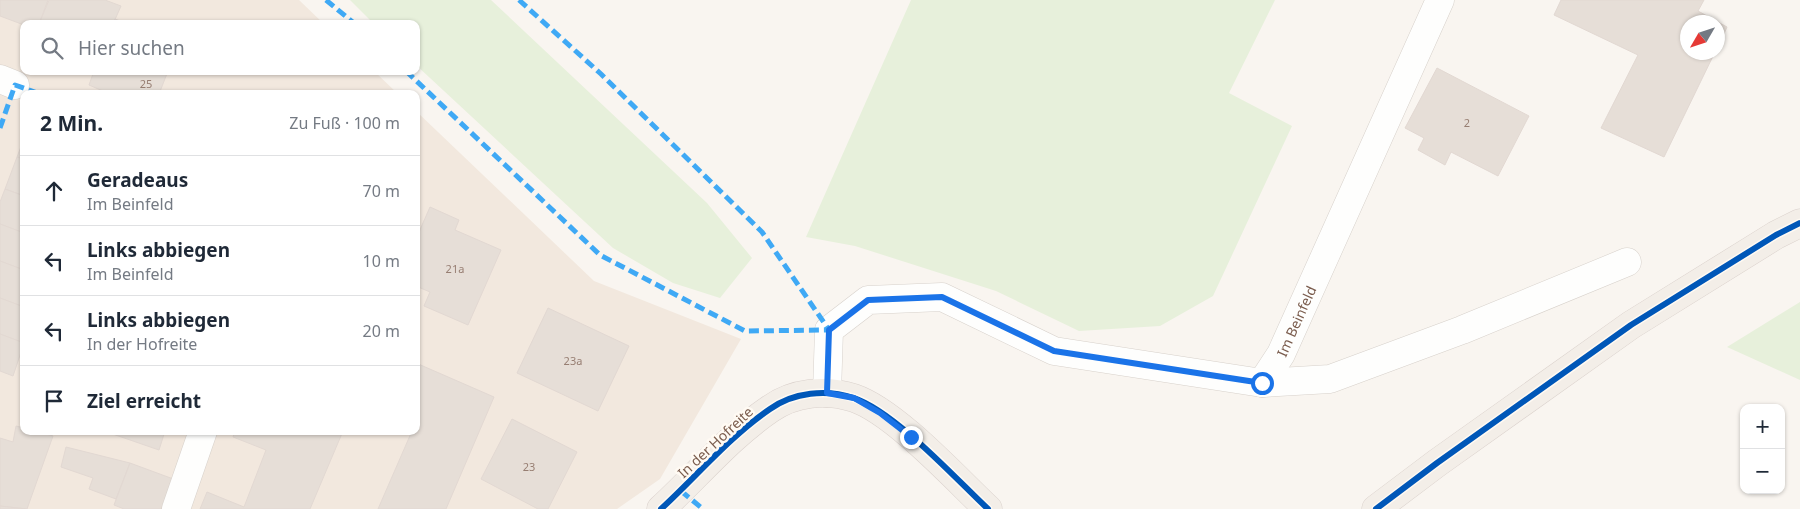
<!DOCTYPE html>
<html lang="de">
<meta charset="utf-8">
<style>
:root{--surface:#fff;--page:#f2f2f3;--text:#1f2937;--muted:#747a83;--line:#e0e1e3}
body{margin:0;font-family:"Noto Sans",sans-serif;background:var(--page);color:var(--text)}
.controls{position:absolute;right:15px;bottom:15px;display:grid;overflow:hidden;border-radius:10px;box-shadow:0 1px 4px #0004}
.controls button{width:45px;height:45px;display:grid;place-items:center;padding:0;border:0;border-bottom:1px solid var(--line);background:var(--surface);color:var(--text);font:25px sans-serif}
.compass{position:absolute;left:1680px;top:15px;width:45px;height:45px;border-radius:50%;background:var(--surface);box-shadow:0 1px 4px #0004;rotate:231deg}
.stop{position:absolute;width:15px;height:15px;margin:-11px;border:4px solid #1a73e8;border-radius:50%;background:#fff}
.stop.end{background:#1a73e8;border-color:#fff;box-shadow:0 1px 5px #0008}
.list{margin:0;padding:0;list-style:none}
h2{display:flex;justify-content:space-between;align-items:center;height:65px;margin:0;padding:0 20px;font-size:21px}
h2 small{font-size:16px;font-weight:400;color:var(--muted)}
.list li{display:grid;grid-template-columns:32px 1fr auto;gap:15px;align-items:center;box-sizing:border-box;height:70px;padding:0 20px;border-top:1px solid var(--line)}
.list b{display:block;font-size:19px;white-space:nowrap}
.list p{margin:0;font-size:16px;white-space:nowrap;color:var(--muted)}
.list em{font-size:16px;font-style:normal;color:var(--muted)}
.icon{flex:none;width:28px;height:28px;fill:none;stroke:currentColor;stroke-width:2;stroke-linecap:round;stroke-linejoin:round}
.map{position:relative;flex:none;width:1800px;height:509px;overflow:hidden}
.search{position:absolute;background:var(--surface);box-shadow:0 1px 4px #0004;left:20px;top:20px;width:400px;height:55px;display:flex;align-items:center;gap:12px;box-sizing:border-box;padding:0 18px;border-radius:10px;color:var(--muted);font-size:19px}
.panel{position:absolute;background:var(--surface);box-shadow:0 1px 4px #0004;left:20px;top:90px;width:400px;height:345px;border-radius:10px}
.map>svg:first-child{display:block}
</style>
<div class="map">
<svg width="1800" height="509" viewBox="0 0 1800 509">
<rect width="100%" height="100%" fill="#f9f5f0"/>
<path fill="#f2e8de" d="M0 0H299L324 24H24V71H374L398 94H24V431H416V111L594 281 741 339 660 479 617 509H0Z"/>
<g fill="#e7f0db">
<path d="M350 0H491L707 203 752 258 720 298 673 283 613 248 416 65V24H374Z"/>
<path d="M911 0H1275L1229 93 1292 126 1213 296 1160 326 1079 331 996 291 855 246 806 237Z"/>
<path d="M1800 302V380L1727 347Z"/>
</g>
<g fill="#e6ded7" stroke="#e2d8d2">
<path d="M0 0H48L39 24 24 25 0 16Z"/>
<path d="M49 0H105L121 6 113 24H39Z"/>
<path d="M1561 0H1704L1698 11 1727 27 1718 47V22H1688V52H1715L1664 157 1601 128 1638 55 1554 15Z"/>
<path d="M115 19 128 24H113Z"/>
<path d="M1437 68 1529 116 1498 176 1451 152 1445 165 1418 150 1424 138 1405 128Z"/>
<path d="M94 71H168L159 94H110L89 85Z"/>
<path d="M24 139V159L17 157Z"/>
<path d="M17 157 24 159V196L5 189Z"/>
<path d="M5 189 24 196V233L0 224V202Z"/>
<path d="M430 207 459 220 455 230 501 250 468 325 424 306 430 292 416 286V239Z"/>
<path d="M0 224 24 233V270L0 261Z"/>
<path d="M0 261 24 270V307L0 298Z"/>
<path d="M0 298 24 307V343L0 334Z"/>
<path d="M548 308 629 346 598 411 517 373Z"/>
<path d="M0 334 24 343 13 376 0 371Z"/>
<path d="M416 363 494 397 446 509H378L412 431H416Z"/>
<path d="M512 419 577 452 548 509H538L481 479Z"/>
<path d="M16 426 24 428V431H36L53 436 27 509 0 506V438L13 442Z"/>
<path d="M104 431H165L159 450Z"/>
<path d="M235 431H343L310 509H200L207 492 244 507 266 450 233 437Z"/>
<path d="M66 447 130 463 116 499 89 489 93 478 61 467Z"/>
<path d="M130 463 176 480 166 509H124L114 505Z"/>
<path d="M0 506 26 509H0Z"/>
</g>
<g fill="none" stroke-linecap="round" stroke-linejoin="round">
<defs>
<g id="minor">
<path d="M0 79 15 85"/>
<path d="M1262 383 1330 379 1462 330 1627 262"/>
<path id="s1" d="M827 393 829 330 868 300 942 297 1054 351 1262 383 1281 354 1440 0"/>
<path d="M176 509 203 431"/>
</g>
<g id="major">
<path d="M661 509C697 476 729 437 770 409 794 392 826 389 854 398 895 412 955 478 988 509"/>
<path d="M1376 509 1437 463 1631 325 1776 235 1800 223"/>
</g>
</defs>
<use href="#minor" stroke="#d7d1cb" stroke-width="29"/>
<use href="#major" stroke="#dad1cc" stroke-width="29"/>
<use href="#minor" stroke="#fefefd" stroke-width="28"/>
<use href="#major" stroke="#f3eee8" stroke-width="28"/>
<g stroke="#3fa9f5" stroke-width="5" stroke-dasharray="10 5" stroke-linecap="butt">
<path d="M326 0 355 24"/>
<path d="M519 0 601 74 762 232 829 330"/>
<path d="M406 71 600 255 745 331 829 330"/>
<path d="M0 128 15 85 40 94"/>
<path d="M681 491 703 509"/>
</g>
<defs>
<g id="cycleway">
<path d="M661 509C697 476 729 437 770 409 794 392 826 389 854 398 895 412 955 478 988 509"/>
<path d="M1376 509 1437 463 1631 325 1776 235 1800 223"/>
</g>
</defs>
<use href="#cycleway" stroke="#fffaf3" stroke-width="9"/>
<use href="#cycleway" stroke="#0057b8" stroke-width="6"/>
</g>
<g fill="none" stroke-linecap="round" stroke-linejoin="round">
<path stroke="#1a73e8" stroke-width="6" d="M911 437 880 413 854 398 827 393 829 330 868 300 942 297 1054 351 1262 383"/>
</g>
<g text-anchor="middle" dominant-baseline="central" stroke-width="5" stroke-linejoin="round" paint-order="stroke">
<g font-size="11" fill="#977e72">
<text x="146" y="83">25</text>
<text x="1467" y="122">2</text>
<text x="455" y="268">21a</text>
<text x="573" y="360">23a</text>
<text x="529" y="466">23</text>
</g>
<g font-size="14" fill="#7a5c4d" stroke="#fffaf3">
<text stroke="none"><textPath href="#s1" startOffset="592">Im Beinfeld</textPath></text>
<text transform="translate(715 442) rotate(-43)">In der Hofreite</text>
</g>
</g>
</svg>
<div class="controls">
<button>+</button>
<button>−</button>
</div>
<svg class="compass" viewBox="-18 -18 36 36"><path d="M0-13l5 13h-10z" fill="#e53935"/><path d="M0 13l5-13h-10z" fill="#747a83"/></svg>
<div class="stop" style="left:1262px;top:383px"></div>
<div class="stop end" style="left:911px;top:437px"></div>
<div class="search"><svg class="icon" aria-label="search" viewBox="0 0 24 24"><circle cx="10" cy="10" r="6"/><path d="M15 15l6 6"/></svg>Hier suchen</div>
<section class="panel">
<h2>2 Min.<small>Zu Fuß · 100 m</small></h2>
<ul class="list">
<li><svg class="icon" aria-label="ahead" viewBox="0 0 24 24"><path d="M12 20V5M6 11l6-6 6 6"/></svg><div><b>Geradeaus</b><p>Im Beinfeld</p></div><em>70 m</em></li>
<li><svg class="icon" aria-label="left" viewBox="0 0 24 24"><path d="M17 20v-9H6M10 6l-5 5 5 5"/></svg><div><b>Links abbiegen</b><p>Im Beinfeld</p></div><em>10 m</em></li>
<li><svg class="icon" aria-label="left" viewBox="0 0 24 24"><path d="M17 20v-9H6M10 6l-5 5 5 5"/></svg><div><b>Links abbiegen</b><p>In der Hofreite</p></div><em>20 m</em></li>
<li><svg class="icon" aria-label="arrive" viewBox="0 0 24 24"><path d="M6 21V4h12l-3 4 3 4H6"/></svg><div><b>Ziel erreicht</b></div></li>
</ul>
</section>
</div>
